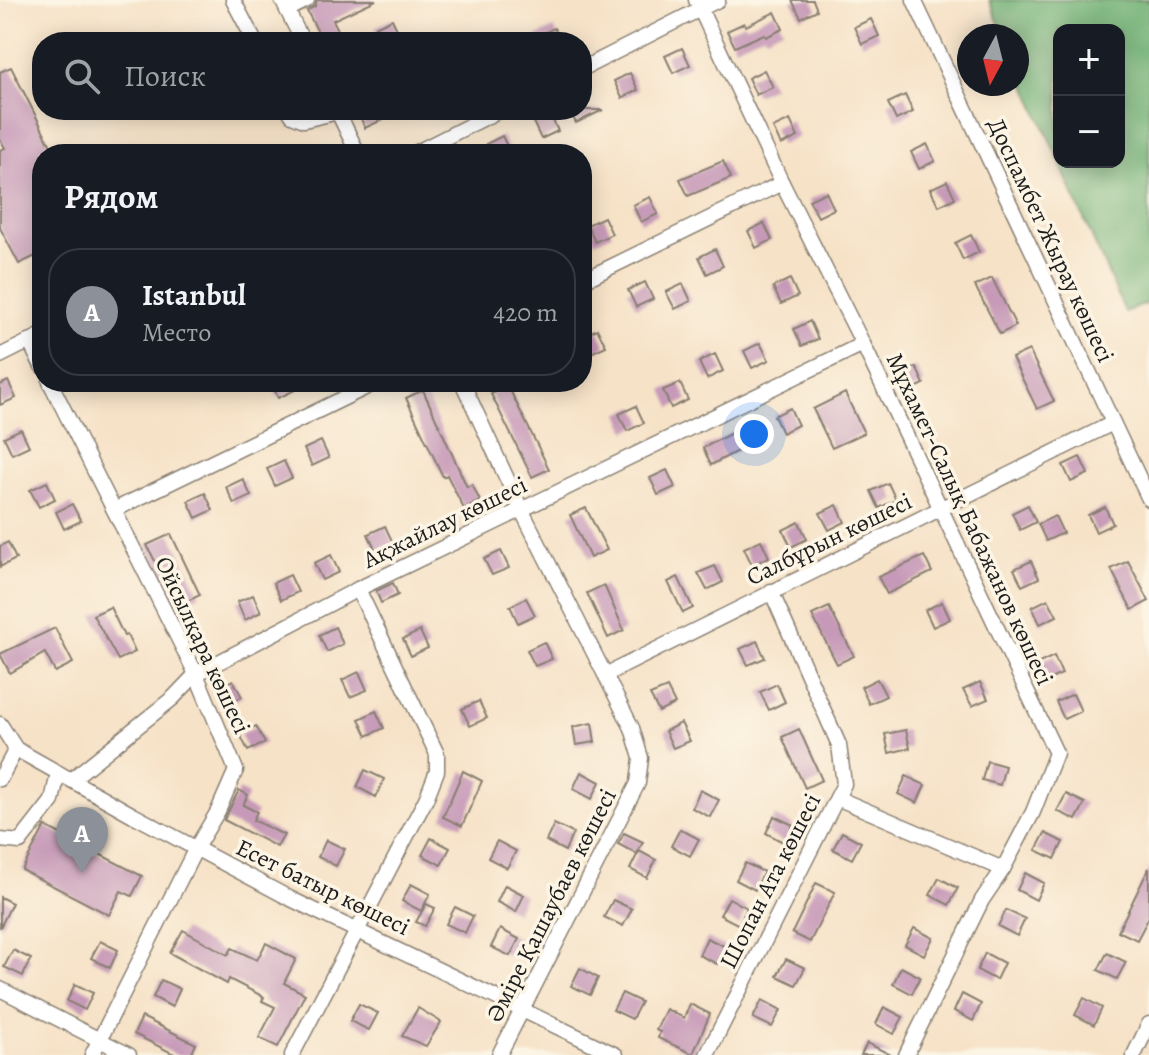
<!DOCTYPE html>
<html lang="ru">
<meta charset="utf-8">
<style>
:root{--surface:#171b24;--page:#20242c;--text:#f1f3f6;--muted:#9ea1a6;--line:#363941;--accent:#8c9099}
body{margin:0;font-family:Alegreya,serif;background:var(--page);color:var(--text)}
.controls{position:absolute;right:24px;top:24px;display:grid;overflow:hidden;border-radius:16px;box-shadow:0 4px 20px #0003}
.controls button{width:72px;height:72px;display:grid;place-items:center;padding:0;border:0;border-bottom:2px solid var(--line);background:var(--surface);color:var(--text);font:40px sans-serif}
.compass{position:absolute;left:957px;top:24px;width:72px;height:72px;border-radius:50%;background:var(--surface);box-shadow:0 4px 20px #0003;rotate:187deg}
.you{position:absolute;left:754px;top:434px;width:28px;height:28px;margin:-20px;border:6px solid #fff;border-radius:50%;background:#1a73e8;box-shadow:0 0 0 12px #1a73e833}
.badge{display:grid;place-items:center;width:52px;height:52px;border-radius:50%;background:var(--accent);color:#fff;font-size:26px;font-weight:700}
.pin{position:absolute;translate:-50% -66px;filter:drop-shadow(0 2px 4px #0008)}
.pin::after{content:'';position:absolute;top:42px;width:28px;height:24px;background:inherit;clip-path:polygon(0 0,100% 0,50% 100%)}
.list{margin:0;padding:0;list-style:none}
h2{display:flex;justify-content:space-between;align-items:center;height:104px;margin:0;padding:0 32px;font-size:34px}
h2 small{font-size:26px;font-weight:400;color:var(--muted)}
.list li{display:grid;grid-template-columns:52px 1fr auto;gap:24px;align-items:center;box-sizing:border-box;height:128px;margin:0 16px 16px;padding:0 16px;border:2px solid var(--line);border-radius:32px}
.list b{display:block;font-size:30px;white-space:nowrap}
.list p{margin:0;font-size:26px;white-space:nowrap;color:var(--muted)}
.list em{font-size:26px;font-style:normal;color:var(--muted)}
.icon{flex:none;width:44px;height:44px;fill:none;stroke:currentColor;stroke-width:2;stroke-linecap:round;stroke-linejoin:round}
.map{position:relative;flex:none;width:1149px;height:1055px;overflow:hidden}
.search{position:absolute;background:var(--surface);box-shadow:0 4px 20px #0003;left:32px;top:32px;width:560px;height:88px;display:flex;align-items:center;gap:20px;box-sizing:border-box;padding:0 28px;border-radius:32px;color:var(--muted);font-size:30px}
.panel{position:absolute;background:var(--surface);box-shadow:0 4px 20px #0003;left:32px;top:144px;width:560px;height:248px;border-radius:32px}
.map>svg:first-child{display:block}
</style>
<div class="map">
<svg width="1149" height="1055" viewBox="0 0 1149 1055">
<rect width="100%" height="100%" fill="#fcf5e5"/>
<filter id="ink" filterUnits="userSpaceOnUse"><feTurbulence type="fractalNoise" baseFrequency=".0125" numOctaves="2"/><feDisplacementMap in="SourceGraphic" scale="16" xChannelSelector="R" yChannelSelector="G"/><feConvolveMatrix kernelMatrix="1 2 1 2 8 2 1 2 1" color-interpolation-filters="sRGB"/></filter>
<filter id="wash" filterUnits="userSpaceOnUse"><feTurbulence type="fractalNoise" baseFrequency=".006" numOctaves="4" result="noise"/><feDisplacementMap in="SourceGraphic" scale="32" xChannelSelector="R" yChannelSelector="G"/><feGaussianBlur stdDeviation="1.8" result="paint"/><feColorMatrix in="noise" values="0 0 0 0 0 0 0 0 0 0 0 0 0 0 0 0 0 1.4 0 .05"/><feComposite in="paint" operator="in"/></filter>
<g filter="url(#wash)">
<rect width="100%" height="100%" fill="#f6e2c7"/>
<path fill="#6daf72" stroke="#446647" stroke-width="2" d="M989 0H1149V303L1125 312 1059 162H1119V30H1059V161L1017 65V36H1004Z"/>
<g id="blocks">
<g fill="#c699b8">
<path d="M317 0H376L333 20 344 42H323L307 11 315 6Z"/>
<path d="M792 0H813L817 10 801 18Z"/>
<path d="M775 12 783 29 766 37 764 34 735 47 727 31 744 23 746 26Z"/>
<path d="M392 19 400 36 382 42 375 27Z"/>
<path d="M871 19 879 36 862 44 854 27Z"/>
<path d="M554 28 561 42H525Z"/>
<path d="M682 48 690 65 673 73 665 56Z"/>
<path d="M11 67 55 154H42V253L19 264 0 228V150L5 148 0 139V72Z"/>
<path d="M764 70 773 87 756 95 748 78Z"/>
<path d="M630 73 638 90 622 98 614 81Z"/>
<path d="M905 95 913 112 896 120 888 103Z"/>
<path d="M357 110H377L382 120 365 128Z"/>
<path d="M569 110H603L576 123Z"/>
<path d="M550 114 558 131 541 139 533 122Z"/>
<path d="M790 120 798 137 781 145 773 128Z"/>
<path d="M502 136 511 154H490L486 144Z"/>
<path d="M927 144 935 161 919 169 911 152Z"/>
<path d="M723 161 731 178 688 196 680 179Z"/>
<path d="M947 181 955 198 939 206 930 189Z"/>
<path d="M826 192 834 209 818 217 809 200Z"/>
<path d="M650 197 658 214 641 222 633 205Z"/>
<path d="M604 217 612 234 595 242 587 225Z"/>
<path d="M764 223 772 240 756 248 748 231Z"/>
<path d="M971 235 979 252 963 260 955 243Z"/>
<path d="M715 249 723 266 707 274 699 257Z"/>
<path d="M992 278 1016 326 1000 334 975 286Z"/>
<path d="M790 279 798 296 781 304 773 287Z"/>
<path d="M645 282 653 299 636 307 628 290Z"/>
<path d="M683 284 691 301 675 309 666 292Z"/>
<path d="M810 321 818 339 802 346 794 329Z"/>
<path d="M597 329 606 346 589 354 582 336Z"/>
<path d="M760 343 769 360 752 368 744 351Z"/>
<path d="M1029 350 1054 401 1037 409 1012 358Z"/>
<path d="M715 354 723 371 707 379 699 362Z"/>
<path d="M916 367 924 384 907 392 899 375Z"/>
<path d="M8 381 16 398 0 405V385Z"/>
<path d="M271 382H291L295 390 278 398Z"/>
<path d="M680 383 688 400 671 408 663 390Z"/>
<path d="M508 386 549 469 532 477 491 394Z"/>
<path d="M423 390 467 487 472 484 480 501 464 509 447 475 443 477 406 398Z"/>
<path d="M845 393 864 433 832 448 813 409Z"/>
<path d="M636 406 644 423 627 431 619 414Z"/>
<path d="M790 408 798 425 782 433 774 416Z"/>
<path d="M752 422 760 439 711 465 703 448Z"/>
<path d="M21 429 29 446 12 454 4 437Z"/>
<path d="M321 441 329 458 312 466 304 449Z"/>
<path d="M1080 457 1088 474 1071 482 1063 465Z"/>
<path d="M284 461 292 478 275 486 267 469Z"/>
<path d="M667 470 675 487 658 495 650 478Z"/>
<path d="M243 479 251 496 234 504 226 487Z"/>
<path d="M47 482 55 499 39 507 30 490Z"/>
<path d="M888 483 896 500 879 508 871 491Z"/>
<path d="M205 493 213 510 196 518 188 501Z"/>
<path d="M72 504 81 521 64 529 56 512Z"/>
<path d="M837 505 845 522 829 530 820 513Z"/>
<path d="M1028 505 1036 522 1020 530 1012 513Z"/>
<path d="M1105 507 1113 524 1096 532 1088 515Z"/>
<path d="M586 508 607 550 590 558 570 515Z"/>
<path d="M1055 516 1063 533 1046 541 1038 524Z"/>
<path d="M799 522 807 539 791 547 783 530Z"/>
<path d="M385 526 393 543 376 551 368 534Z"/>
<path d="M171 534 200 595 177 606 147 545Z"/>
<path d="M761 540 769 557 752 565 744 548Z"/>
<path d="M8 542 16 559 0 567V546Z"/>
<path d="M501 551 509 568 492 575 484 559Z"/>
<path d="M331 555 339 572 322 580 314 563Z"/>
<path d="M924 556 932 572 887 594 878 577Z"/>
<path d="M1031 561 1039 578 1022 586 1014 569Z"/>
<path d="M1128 561 1149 601 1132 610 1111 569Z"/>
<path d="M715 566 723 582 707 590 698 573Z"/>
<path d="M290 575 298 592 281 600 273 583Z"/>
<path d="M678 577 693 608 683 613 668 582Z"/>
<path d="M393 583 398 595 381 603 376 591Z"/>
<path d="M604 585 624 630 608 638 587 593Z"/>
<path d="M253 595 261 612 245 620 237 602Z"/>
<path d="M526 598 535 615 518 623 510 606Z"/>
<path d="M1048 599 1057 616 1040 624 1032 607Z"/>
<path d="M942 602 950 619 933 627 925 610Z"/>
<path d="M110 607 124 636 127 635 135 652 118 660 93 615Z"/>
<path d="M829 607 854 656 837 664 812 615Z"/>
<path d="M335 627 343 644 327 652 319 635Z"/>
<path d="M55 628 73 663 55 672 45 653 10 673 0 654Z"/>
<path d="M420 631 428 648 411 656 403 639Z"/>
<path d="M757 641 765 658 748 665 740 649Z"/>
<path d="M544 642 552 659 535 666 527 650Z"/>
<path d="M1054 656 1062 674 1046 681 1037 664Z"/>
<path d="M359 672 367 690 350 697 342 680Z"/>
<path d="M877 679 886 696 869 704 861 687Z"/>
<path d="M233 680 242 697 225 705 217 688Z"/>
<path d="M980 682 988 699 972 706 963 690Z"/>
<path d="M777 684 785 702 769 710 760 692Z"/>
<path d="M667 688 675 704 659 712 650 695Z"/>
<path d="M1073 694 1081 711 1064 719 1056 702Z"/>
<path d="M479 701 487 718 470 726 462 709Z"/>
<path d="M376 711 384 728 367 736 359 719Z"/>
<path d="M592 723 595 742 576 745 573 727Z"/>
<path d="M681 723 690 741 673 748 665 731Z"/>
<path d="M256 726 265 743 248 751 240 734Z"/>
<path d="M799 729 822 780 805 788 782 737Z"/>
<path d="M906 730 910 748 889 753 885 734Z"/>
<path d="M987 761 1005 766 1000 785 982 780Z"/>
<path d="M365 770 384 779 376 797 357 787Z"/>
<path d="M463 771 482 781 462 826 443 817Z"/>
<path d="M581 772 600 782 592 799 573 789Z"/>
<path d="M906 776 925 785 917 803 898 794Z"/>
<path d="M239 790 248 795 243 805 257 812 253 820 284 835 277 847 224 820Z"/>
<path d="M700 790 719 800 710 817 692 808Z"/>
<path d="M1066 794 1085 803 1076 820 1057 811Z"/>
<path d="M774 816 793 825 785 843 766 833Z"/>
<path d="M554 824 573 833 565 851 546 841Z"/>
<path d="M45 826 142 876 132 896 121 891 109 915 22 870Z"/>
<path d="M680 829 699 839 690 856 671 846Z"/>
<path d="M842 832 861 842 852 859 833 849Z"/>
<path d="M624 833 643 842 637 854 618 844Z"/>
<path d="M1045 833 1063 842 1055 859 1036 850Z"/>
<path d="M431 838 450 848 441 865 422 855Z"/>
<path d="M326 840 345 849 336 866 318 857Z"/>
<path d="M497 841 516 851 507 868 488 858Z"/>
<path d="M639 851 656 860 647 878 630 869Z"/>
<path d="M745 863 764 872 755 890 736 880Z"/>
<path d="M1149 868V917L1137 940 1118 931Z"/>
<path d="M1025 873 1044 883 1036 900 1017 890Z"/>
<path d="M939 878 958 888 949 905 930 895Z"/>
<path d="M816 883 835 892 810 942 792 933Z"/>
<path d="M411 884 430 894 421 911 402 901Z"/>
<path d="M505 885 524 895 516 912 497 902Z"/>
<path d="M0 897 12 903 0 928Z"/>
<path d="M729 898 747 908 739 925 720 915Z"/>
<path d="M613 900 632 909 623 926 604 917Z"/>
<path d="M426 904 435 908 425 926 416 922Z"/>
<path d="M455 907 473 916 465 933 446 924Z"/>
<path d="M1006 910 1025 919 1017 936 998 926Z"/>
<path d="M914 928 933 938 924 955 905 945Z"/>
<path d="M500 929 519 939 510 956 491 947Z"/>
<path d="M183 930 228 955 232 948 257 960 266 943 296 959 284 983 305 994 278 1047 259 1038 275 1007 262 1001 264 997 229 979 227 984 170 953Z"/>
<path d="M707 938 726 947 717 964 699 955Z"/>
<path d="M100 941 118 950 110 968 91 958Z"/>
<path d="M13 950 31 959 23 976 4 967Z"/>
<path d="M985 953 1004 963 996 980 977 970Z"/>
<path d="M1107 953 1126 962 1117 979 1098 970Z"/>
<path d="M786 959 805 968 796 985 777 976Z"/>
<path d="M901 967 920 977 912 994 893 984Z"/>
<path d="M580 968 598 978 590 995 571 986Z"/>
<path d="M161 980 180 989 172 1007 153 997Z"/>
<path d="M75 984 93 993 85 1010 67 1001Z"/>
<path d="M622 993 641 1002 632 1019 613 1010Z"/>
<path d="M962 994 981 1004 973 1021 954 1011Z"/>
<path d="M1084 998 1102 1008 1094 1025 1075 1015Z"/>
<path d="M762 1000 781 1010 772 1027 753 1018Z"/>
<path d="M359 1004 378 1013 369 1030 350 1021Z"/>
<path d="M690 1004 710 1014 693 1054 658 1038 660 1032 656 1030 666 1009 684 1018Z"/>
<path d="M884 1007 903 1017 894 1034 876 1024Z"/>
<path d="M418 1008 441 1022 426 1046 402 1036Z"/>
<path d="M142 1017 196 1044 191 1055H176L134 1034Z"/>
<path d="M867 1043 891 1055H861Z"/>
</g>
</g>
</g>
<g filter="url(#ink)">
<use href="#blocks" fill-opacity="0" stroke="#897f72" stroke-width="2"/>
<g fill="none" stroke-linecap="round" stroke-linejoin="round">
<defs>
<g id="minor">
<path d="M233 0 255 42"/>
<path d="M282 0 303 42"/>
<path d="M696 0 782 183 863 344 1056 753 1033 812 1003 869 982 900 906 1055"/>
<path d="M914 0 1149 499"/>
<path d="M287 10 307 0"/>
<path d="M582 69 718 0"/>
<path d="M289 110 292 115 304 120 338 112"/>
<path d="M337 110 358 154"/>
<path d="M413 154 500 110"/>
<path d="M582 281 782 183"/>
<path d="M29 341 42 366"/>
<path d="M0 356 42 335"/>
<path d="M50 382 196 674 236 770 218 811 196 848 92 1055"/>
<path d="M462 382 521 509 632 728 641 758 638 783 499 1055"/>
<path d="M114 510 377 382"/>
<path d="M607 674 1113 423"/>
<path d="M0 724 16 749 133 815 291 899 616 1055"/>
<path d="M0 779 16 749"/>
<path d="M72 779 173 698 196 674 358 589 863 344"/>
<path d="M837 798 1003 869"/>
<path d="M0 840 20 842 52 801 58 773"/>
<path d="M0 989 129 1055"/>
<path d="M292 1055 426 799 437 771V754L358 589"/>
<path d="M707 1055 844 784 839 745 771 591"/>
<path d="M1134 1055 1149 1024"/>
</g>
</defs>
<use href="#minor" stroke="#897f72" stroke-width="17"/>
<use href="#minor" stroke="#fff" stroke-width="14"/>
</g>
</g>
<g text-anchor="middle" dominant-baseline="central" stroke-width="7" stroke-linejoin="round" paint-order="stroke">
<g font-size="24" fill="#1c1c1c" stroke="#fcf5e5">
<text transform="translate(1051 240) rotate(65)">Доспамбет Жырау көшесі</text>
<text transform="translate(970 519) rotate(65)">Мұхамет-Салық Бабажанов көшесі</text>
<text transform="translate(445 522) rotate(-26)">Ақжайлау көшесі</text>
<text transform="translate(829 539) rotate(-26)">Салбұрын көшесі</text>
<text transform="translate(203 645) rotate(65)">Ойсылқара көшесі</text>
<text transform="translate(770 881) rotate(-63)">Шопан Ата көшесі</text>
<text transform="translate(323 887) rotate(26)">Есет батыр көшесі</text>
<text transform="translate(551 905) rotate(-63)">Әміре Қашаубаев көшесі</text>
</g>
</g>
</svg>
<div class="controls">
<button>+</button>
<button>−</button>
</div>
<svg class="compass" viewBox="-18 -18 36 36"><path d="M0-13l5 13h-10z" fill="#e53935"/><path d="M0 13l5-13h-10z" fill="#9ea1a6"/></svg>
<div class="you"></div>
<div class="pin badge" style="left:82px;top:873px">A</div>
<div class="search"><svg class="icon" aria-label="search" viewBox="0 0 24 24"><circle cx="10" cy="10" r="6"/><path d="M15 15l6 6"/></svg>Поиск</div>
<section class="panel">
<h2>Рядом<small></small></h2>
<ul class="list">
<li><span class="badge">A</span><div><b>Istanbul</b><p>Место</p></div><em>420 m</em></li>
</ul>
</section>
</div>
